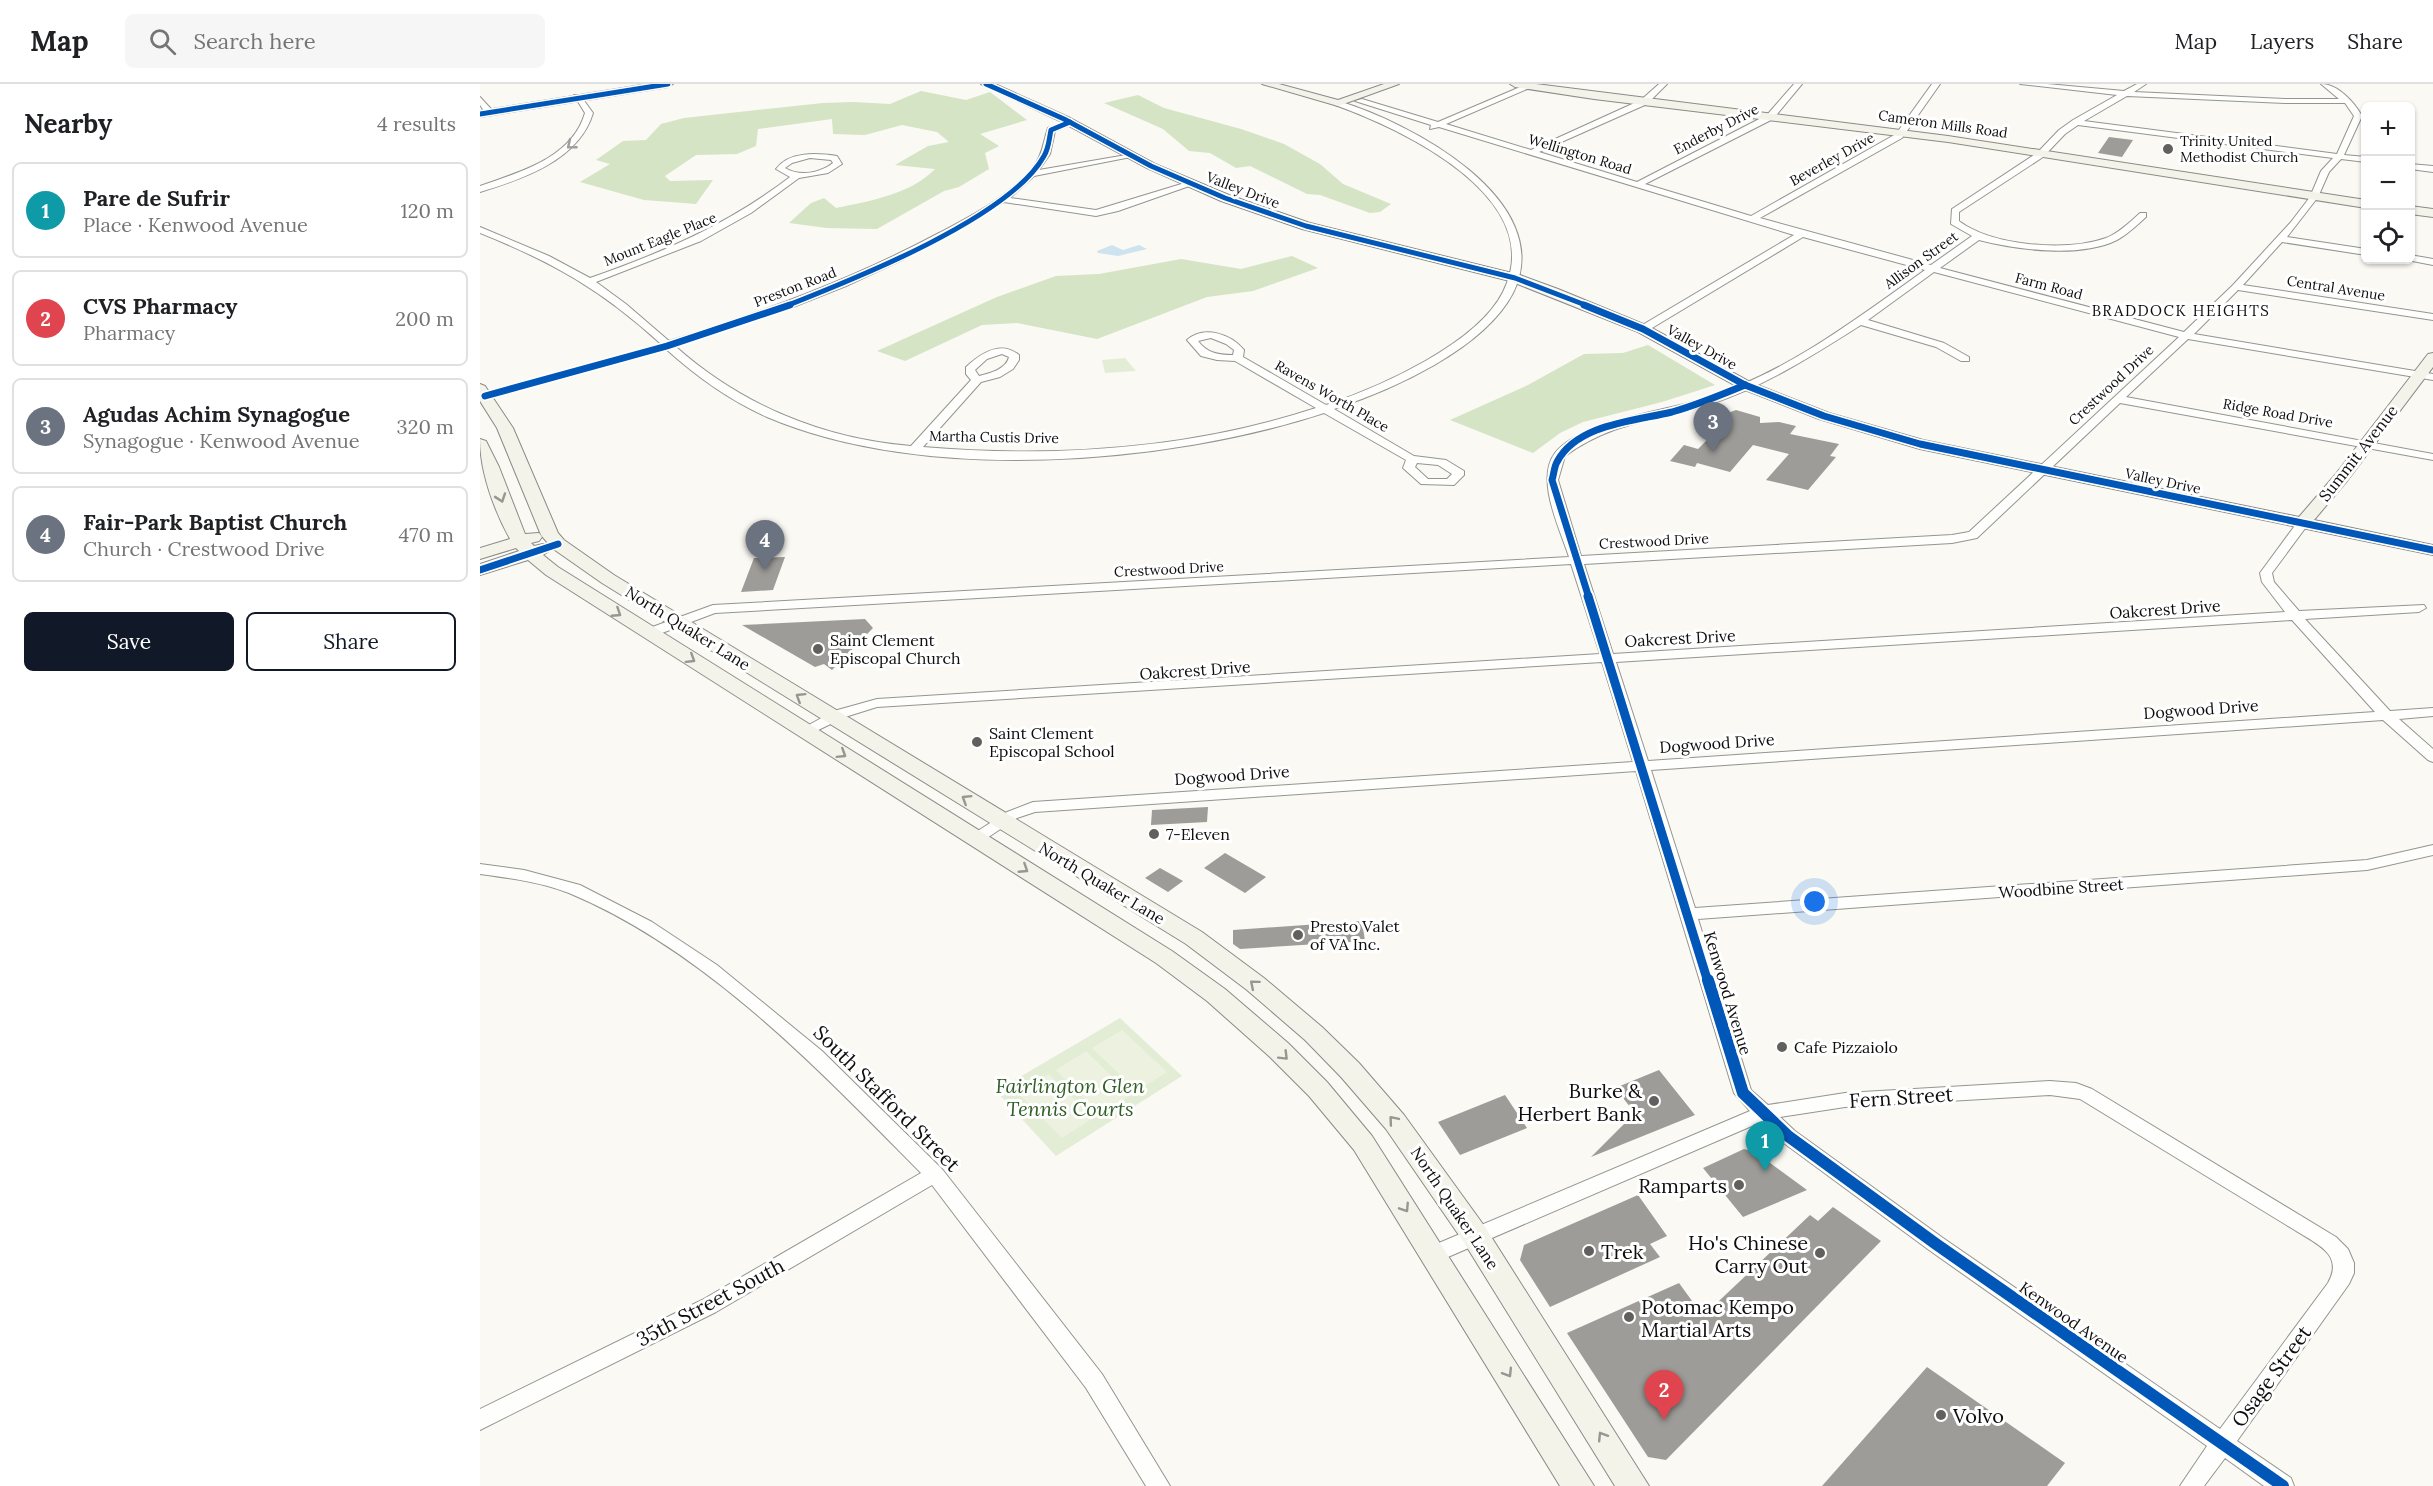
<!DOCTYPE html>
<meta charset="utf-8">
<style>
:root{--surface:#fff;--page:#f6f6f6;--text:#202124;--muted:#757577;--line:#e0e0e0;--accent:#111827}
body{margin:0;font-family:Lora,serif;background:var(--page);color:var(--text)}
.controls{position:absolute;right:18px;top:18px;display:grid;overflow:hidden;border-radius:9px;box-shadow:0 2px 4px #0004}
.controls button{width:54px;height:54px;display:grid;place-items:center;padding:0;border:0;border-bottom:2px solid var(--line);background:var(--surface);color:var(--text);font:30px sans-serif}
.you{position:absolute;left:1335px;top:818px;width:21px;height:21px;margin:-15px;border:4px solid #fff;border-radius:50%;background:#1a73e8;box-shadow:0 0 0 9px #1a73e833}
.badge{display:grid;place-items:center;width:39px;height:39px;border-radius:50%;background:var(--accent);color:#fff;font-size:20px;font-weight:700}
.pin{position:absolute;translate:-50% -50px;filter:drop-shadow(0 2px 3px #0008)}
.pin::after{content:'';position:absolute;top:32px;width:21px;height:18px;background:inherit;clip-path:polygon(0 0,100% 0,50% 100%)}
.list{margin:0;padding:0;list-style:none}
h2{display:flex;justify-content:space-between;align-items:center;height:78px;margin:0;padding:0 24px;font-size:26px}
h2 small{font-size:20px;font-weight:400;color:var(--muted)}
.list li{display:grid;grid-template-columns:39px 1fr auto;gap:18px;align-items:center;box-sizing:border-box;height:96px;margin:0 12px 12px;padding:0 12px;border:2px solid var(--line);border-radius:9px}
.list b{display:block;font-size:22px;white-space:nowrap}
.list p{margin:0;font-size:20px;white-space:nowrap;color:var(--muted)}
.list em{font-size:20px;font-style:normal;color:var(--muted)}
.actions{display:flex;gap:12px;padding:18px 24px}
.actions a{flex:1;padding:14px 0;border:2px solid var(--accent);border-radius:9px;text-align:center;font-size:21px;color:var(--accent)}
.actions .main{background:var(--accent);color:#fff}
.icon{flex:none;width:33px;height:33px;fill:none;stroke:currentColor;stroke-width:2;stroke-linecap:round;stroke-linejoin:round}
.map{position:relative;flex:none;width:1953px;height:1402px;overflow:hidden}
header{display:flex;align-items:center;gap:36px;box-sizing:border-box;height:84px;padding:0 30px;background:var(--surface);border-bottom:2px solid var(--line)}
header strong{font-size:28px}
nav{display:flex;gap:33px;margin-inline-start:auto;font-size:21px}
.search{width:420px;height:54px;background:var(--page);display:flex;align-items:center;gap:15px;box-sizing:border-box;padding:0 21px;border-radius:9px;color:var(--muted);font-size:22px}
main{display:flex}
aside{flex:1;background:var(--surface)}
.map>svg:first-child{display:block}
</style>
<header>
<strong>Map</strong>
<div class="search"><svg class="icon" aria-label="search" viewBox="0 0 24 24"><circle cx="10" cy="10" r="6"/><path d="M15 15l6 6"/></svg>Search here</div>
<nav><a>Map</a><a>Layers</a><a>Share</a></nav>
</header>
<main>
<aside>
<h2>Nearby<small>4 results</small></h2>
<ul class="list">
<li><span class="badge" style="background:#0f9aa8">1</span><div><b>Pare de Sufrir</b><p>Place · Kenwood Avenue</p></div><em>120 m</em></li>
<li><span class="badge" style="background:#e0444e">2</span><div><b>CVS Pharmacy</b><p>Pharmacy</p></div><em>200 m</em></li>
<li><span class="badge" style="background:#6b7280">3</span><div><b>Agudas Achim Synagogue</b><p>Synagogue · Kenwood Avenue</p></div><em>320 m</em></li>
<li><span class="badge" style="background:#6b7280">4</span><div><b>Fair-Park Baptist Church</b><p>Church · Crestwood Drive</p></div><em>470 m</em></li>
</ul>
<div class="actions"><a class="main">Save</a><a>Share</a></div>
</aside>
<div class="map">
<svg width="1953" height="1402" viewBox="0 0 1953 1402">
<rect width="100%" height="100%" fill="#faf9f3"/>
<g fill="#e3edd5">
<path d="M645 274 656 287 625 289 622 276Z"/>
<path d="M640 934 702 992 576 1072 516 1007Z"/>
</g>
<g fill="#d4e4c4">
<path d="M441 7 486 16 510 8 547 36 500 50 519 62 505 69 509 85 479 103 464 107 397 145 347 144 309 139 331 119 344 114 356 124C390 117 431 110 455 85L415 81 448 62 469 58 457 48 422 41 385 51 353 50 352 35 278 45 276 62 257 70 216 71 185 92 190 97 233 96 216 120 164 116 100 98 130 80 116 76 143 57 166 56 181 40 204 34 343 19 373 18 410 20Z"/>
<path d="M658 11 684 24 761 45 804 60 840 80 863 100 911 120 900 128 890 129 840 111 827 110 770 82 756 84 730 69 709 67 683 45 624 19Z"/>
<path d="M812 172 838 184 773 207 727 213 617 255 537 239 502 241 425 277 397 267 517 213 576 192 619 190 701 175 761 185Z"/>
<path d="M1168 261 1235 301 1182 318 1103 338 1080 349 1053 369 970 336 1048 301 1104 270 1143 269Z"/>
</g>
<g fill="#ecf2df">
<path d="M642 946 687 988 657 1007 612 964Z"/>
<path d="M606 967 651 1011 619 1030 576 986Z"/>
<path d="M569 990 613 1034 582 1054 538 1009Z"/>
</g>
<path fill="#cde4f0" d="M632 161 643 166 659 161 667 165 638 172 618 169 617 167Z"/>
<g fill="#9e9c98">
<path d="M1629 53 1653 56 1642 73 1618 69Z"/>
<path d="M1256 326 1280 333V339L1299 338 1316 342 1310 350 1359 360 1350 372 1356 373 1328 406 1286 396 1309 370 1273 361 1250 388 1217 379 1215 383 1190 377 1204 361 1218 365 1237 346 1232 339 1237 333Z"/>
<path d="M305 473 293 506 261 508 274 474Z"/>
<path d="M385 535 393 544 352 586 344 580 335 583 262 541Z"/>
<path d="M728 723 727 738 671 741 672 726Z"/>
<path d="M745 769 786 793 765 809 724 784Z"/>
<path d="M680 784 703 797 688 808 665 794Z"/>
<path d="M882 837 885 857 760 865 753 860V846Z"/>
<path d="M1179 986 1215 1031 1111 1073 1155 1029 1135 1004Z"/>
<path d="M1025 1011 1047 1044 980 1071 958 1038Z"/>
<path d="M1264 1065 1275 1068 1327 1106 1263 1133 1223 1084Z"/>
<path d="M1158 1111 1187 1152 1170 1160 1180 1173 1070 1223 1040 1176 1044 1161Z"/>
<path d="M1353 1123 1401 1157 1186 1376 1168 1373 1087 1249 1199 1199 1223 1232 1330 1131 1338 1137Z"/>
<path d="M1447 1283 1585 1379 1567 1402H1342Z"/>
</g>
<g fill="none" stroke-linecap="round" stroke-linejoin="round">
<defs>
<g id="street">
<path d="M1047 0 1054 2 966 40 1051 66 1161 16 1179 0H1187L1167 20 1059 68 1157 98 1287 31 1314 0H1322L1293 35 1165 100 1271 132 1416 50 1452 0H1460L1422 54 1280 134 1451 181 1492 152 1471 140 1472 125 1557 69 1579 46 1593 36 1637 11 1540 0H1567L1644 7 1657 0H1666L1654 8 1805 15H1859L1841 0C1858 0 1874 18 1882 32L1864 71 1886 73V78L1861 75 1849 88 1838 113 1807 153 1886 165V171L1802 158 1763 201 1953 230V236L1758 206 1714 250 1953 290V296L1708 255 1646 313 1953 370V376L1640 319 1497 454 1472 459 1104 480 1133 570 1805 528 1782 498 1780 489 1819 436 1823 435 1829 439 1792 489 1794 498 1819 527 1944 521 1946 524 1939 528 1825 535 1910 627 1953 624V632L1919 635 1953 665V678L1948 676 1903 636 1171 686 1215 824 1887 776 1953 761V771L1887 786 1218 835 1271 1006 1288 1021 1365 1009 1570 997 1596 999 1612 1005 1856 1153 1868 1165 1874 1179V1189L1869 1200 1757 1357 1811 1394 1814 1402H1784L1745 1374 1724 1402H1700L1727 1362 1449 1166 1301 1057 1281 1038 961 1176 954 1178 947 1176 944 1170 947 1164 1270 1027 1254 1009 1156 687 555 728 537 734 501 758H489L487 754 527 728 553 718 1153 678 1122 578 397 623 365 633 330 650H320L318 647 354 627 397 615 1120 570 1091 480 235 529 174 552H164L162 549 164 546 233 521 1089 473C1080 445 1055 395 1075 369 1100 337 1185 327 1223 315 1305 290 1376 235 1445 186L1323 153 1167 247H1159V243L1314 151 959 43 950 45 951 41 875 17 882 15 958 38ZM1647 12 1805 19H1865L1874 32 1857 70 1604 37ZM1598 41 1853 74 1841 87 1830 113 1811 138 1753 201 1704 248 1460 184 1499 156C1537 166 1601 174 1637 156 1648 150 1657 141 1666 133V129H1660C1650 138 1639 149 1626 154 1587 168 1512 162 1479 137V128L1563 73 1585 50ZM1454 188 1699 253 1489 448 1472 451 1101 472 1078 396 1085 372C1131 338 1178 336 1231 320 1286 302 1333 271 1381 241L1456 263 1481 277H1489V273L1464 259 1388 236ZM1812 536 1895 628 1168 677 1136 578ZM1570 1011 1600 1015 1813 1145C1834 1159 1865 1169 1848 1199L1740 1345 1463 1154 1315 1047 1300 1033 1365 1023Z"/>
<path d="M94 11H100L113 29C99 76 43 95 0 108V102C40 88 92 74 105 29Z"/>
<path d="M0 13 12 26V30H6L0 21Z"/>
<path d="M858 17C927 37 1079 116 1033 209 1004 265 912 306 854 325L934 372 966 376 984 387V391L974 401 941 400 923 384 926 376 844 329C685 381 444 400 287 333 249 316 217 293 186 265L0 317V311L181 260C123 207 73 178 0 149V143L69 172 110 194C182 169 249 140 310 93L296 85C309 67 337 69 357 72L362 80 348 89 319 94 271 129 221 157 116 198 146 220 189 257C283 228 373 195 459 149 493 131 530 112 554 82 563 70 563 58 568 44L590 36 594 38 593 40 575 47 570 70 559 86 652 70 656 72 554 92 530 114 616 126 708 98 715 100 638 127 616 132 524 118 424 175 366 202 308 225 195 262C261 321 343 355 431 362L491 296 486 290V283C501 269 521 256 539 271V276L533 285 520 293 501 298 443 363C574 374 711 365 836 324L755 277 737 276 721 272 707 256C724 241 751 250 764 266L763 273 846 321C900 303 997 260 1023 208 1070 114 922 45 855 21L854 19ZM330 74 351 76 353 79C340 89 320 93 305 84L312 79ZM731 254 746 260 754 266 753 271C738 271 727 269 718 257ZM522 270 529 273C526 285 511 289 499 292L495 286 507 275ZM937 379 958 381 972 390 967 395H948L935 383Z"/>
<path d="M1930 80 1953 82V88L1930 85Z"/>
<path d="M1930 171 1953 175V181L1927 176H1930Z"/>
<path d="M0 780 44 786 100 801 172 838 237 881 342 967 462 1085 622 1290 690 1402H666L606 1304 452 1101 236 1228 0 1346V1325L222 1216 441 1089C338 985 227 867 89 809 61 798 30 794 0 790Z"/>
</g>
<g id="secondary">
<path d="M168 0H193L188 3 0 33V27Z"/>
<path d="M501 0H515L588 33 675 80 749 111 830 139 1040 191 1078 205 1168 242 1270 298 1349 329 1443 356 1819 433 1855 391 1948 270 1953 269V283L1867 397 1834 436 1953 461V471L1440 365 1339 335 1260 304 1158 248 1030 197 822 145 741 117 667 84 580 37Z"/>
<path d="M782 0H799L858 16 904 0H919L858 22Z"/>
<path d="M1030 0H1056L1468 52 1886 116V124L1468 58 1114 15 1035 3Z"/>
<path d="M1930 122 1953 125V133L1930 130Z"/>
<path d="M0 300 5 302 33 344 78 449 84 456 134 491 722 848 784 894 842 943 879 979 924 1031 1005 1143 1169 1402H1135L985 1160 906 1045 861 993 825 956 767 906 706 860 122 499 72 464 61 451 17 344 0 317Z"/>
<path d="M0 355 6 357 19 383 45 450 59 449 62 453 59 457 51 459 54 462 63 460 69 461 72 465 63 471 78 483 692 867 745 905 808 959 847 998 892 1052 1114 1402H1080L874 1066 829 1012 790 973 727 917 676 879 66 491 48 476 0 491V480L39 467 36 464 0 475V464L30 455C14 426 0 388 0 355Z"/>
</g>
</defs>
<use href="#street" stroke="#949491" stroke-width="2"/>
<use href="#secondary" stroke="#8b8a88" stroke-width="2"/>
<use href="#street" fill="#fefefd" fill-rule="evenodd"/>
<use href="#secondary" fill="#f3f3ea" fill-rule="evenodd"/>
<defs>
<g id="cycleway-far3">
<path d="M506 0 584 35 671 82 745 114 826 142 1035 194 1108 222"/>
<path d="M0 30 188 0"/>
<path d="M306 222C372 196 530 134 564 72 569 64 569 55 571 46L590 38"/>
</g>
<g id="cycleway-far2">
<path d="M1104 221 1163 245 1265 301 1344 332 1440 360 1953 466"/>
<path d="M5 312 187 262 310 221"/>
<path d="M0 486 78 460"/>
<path d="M1109 514 1072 396C1074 390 1074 383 1077 378 1097 340 1155 337 1192 328 1217 321 1241 311 1265 301"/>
</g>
<path id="cycleway-far1" d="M1108 512 1228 898"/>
<path id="cycleway" d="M1228 896 1263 1009 1308 1052 1456 1160 1803 1402"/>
</defs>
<use href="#cycleway-far3" stroke="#fff" stroke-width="8"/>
<use href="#cycleway-far2" stroke="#fff" stroke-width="10"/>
<use href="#cycleway-far1" stroke="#fff" stroke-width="13"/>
<use href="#cycleway" stroke="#fff" stroke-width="16"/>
<use href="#cycleway-far3" stroke="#0057b8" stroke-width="5"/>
<use href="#cycleway-far2" stroke="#0057b8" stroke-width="7"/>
<use href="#cycleway-far1" stroke="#0057b8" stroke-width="9"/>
<use href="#cycleway" stroke="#0057b8" stroke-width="12"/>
</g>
<defs><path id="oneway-chevron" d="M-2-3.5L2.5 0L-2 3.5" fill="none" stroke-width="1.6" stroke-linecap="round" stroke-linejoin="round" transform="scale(1.5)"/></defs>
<use stroke="#9e9e9d" href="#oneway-chevron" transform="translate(91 61) rotate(141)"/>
<g stroke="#979792">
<use href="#oneway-chevron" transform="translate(21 414) rotate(71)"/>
<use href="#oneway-chevron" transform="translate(137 529) rotate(33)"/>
<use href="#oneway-chevron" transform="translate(211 575) rotate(32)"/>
<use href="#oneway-chevron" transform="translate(320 613) rotate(-148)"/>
<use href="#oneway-chevron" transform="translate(362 670) rotate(32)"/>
<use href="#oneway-chevron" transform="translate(486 715) rotate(-148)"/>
<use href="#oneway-chevron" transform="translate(544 785) rotate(33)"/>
<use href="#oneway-chevron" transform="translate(774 900) rotate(-140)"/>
<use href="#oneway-chevron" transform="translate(804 972) rotate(45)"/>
<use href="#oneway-chevron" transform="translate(913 1036) rotate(-130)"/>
<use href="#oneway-chevron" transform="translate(925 1124) rotate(57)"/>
<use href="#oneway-chevron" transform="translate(1028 1289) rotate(58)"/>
<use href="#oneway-chevron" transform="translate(1122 1352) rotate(-122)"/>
</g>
<g fill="#61605e" stroke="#fff" stroke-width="2">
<circle cx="1688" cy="65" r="6"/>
<circle cx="338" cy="565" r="6"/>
<circle cx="497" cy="658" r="6"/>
<circle cx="674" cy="750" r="6"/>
<circle cx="818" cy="851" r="6"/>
<circle cx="1302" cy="963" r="6"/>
<circle cx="1174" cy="1017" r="6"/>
<circle cx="1259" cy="1101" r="6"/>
<circle cx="1109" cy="1167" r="6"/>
<circle cx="1340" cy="1169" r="6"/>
<circle cx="1149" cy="1233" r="6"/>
<circle cx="1461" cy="1331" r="6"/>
</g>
<g text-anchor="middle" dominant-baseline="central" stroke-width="6" stroke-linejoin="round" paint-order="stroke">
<g font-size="14" fill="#0e0e0e" stroke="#fff">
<text transform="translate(1463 40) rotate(8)">Cameron Mills Road</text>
<text transform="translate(1236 45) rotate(-27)">Enderby Drive</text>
<text transform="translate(1100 70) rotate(17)">Wellington Road</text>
<text transform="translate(1352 75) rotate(-29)">Beverley Drive</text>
<text transform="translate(763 106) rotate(21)">Valley Drive</text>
<text transform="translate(180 155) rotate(-22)">Mount Eagle Place</text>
<text transform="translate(1441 176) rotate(-36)">Allison Street</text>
<text transform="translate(1569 202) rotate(15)">Farm Road</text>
<text transform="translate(315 203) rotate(-21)">Preston Road</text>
<text transform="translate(1856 204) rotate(9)">Central Avenue</text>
<text transform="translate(1222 263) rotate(29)">Valley Drive</text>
<text transform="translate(1631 301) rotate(-43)">Crestwood Drive</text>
<text transform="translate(852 312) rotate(30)">Ravens Worth Place</text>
<text transform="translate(1798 329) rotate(10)">Ridge Road Drive</text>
<text transform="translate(514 353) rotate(1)">Martha Custis Drive</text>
<text transform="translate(1683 397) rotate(12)">Valley Drive</text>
<text transform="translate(1174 457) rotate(-3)">Crestwood Drive</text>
<text transform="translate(689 485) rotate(-3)">Crestwood Drive</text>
</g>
<g font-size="14" fill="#0e0e0e" stroke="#fff" text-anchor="start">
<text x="1700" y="57">Trinity United<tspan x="1700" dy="16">Methodist Church</tspan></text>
</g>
<g font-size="15" letter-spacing="1.5" fill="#0e0e0e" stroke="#fff">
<text x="1701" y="226">BRADDOCK HEIGHTS</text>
</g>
<g font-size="16" fill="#0e0e0e" stroke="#fff">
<text transform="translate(1878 369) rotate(-52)">Summit Avenue</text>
<text transform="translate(1685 525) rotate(-4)">Oakcrest Drive</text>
<text transform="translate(208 544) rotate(32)">North Quaker Lane</text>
<text transform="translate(1200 554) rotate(-3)">Oakcrest Drive</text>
<text transform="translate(715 586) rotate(-4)">Oakcrest Drive</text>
<text transform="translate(1721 625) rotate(-4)">Dogwood Drive</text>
<text transform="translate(1237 659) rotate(-4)">Dogwood Drive</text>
<text transform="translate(752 691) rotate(-4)">Dogwood Drive</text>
<text transform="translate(622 799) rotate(31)">North Quaker Lane</text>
<text transform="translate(1581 804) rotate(-4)">Woodbine Street</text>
<text transform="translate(1248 909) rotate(73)">Kenwood Avenue</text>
<text transform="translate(975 1124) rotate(56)">North Quaker Lane</text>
<text transform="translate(1594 1238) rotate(35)">Kenwood Avenue</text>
</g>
<g font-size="16" fill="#0e0e0e" stroke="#fff" text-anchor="start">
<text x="350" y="556">Saint Clement<tspan x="350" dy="18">Episcopal Church</tspan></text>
<text x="509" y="649">Saint Clement<tspan x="509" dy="18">Episcopal School</tspan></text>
<text x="686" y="750">7-Eleven</text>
<text x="830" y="842">Presto Valet<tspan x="830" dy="18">of VA Inc.</tspan></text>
<text x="1314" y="963">Cafe Pizzaiolo</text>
</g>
<g font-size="20" font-style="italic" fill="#305e25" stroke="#fff">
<text x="590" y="1001">Fairlington Glen<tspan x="590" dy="23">Tennis Courts</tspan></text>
</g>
<g font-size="20" fill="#0e0e0e" stroke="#fff" text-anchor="end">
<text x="1162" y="1006">Burke &amp;<tspan x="1162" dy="23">Herbert Bank</tspan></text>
<text x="1247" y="1101">Ramparts</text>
<text x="1328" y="1158">Ho's Chinese<tspan x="1328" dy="23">Carry Out</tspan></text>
<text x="1121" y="1167" text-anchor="start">Trek</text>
<text x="1161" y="1222" text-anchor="start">Potomac Kempo<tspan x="1161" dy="23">Martial Arts</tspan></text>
<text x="1473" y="1331" text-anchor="start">Volvo</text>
</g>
<g font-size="20" fill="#0e0e0e" stroke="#fff">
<text transform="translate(1421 1013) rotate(-4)">Fern Street</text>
<text transform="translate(407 1014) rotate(45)">South Stafford Street</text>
<text transform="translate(230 1218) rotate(-28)">35th Street South</text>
<text transform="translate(1791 1292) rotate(-54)">Osage Street</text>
</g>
</g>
</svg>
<div class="controls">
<button>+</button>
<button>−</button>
<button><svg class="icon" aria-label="locate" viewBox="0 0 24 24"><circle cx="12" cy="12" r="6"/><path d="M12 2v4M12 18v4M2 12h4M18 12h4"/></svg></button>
</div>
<div class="you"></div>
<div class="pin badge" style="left:1285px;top:1087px;background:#0f9aa8">1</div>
<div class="pin badge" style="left:1184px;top:1336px;background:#e0444e">2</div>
<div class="pin badge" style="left:1233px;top:368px;background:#6b7280">3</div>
<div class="pin badge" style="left:285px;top:486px;background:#6b7280">4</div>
</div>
</main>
